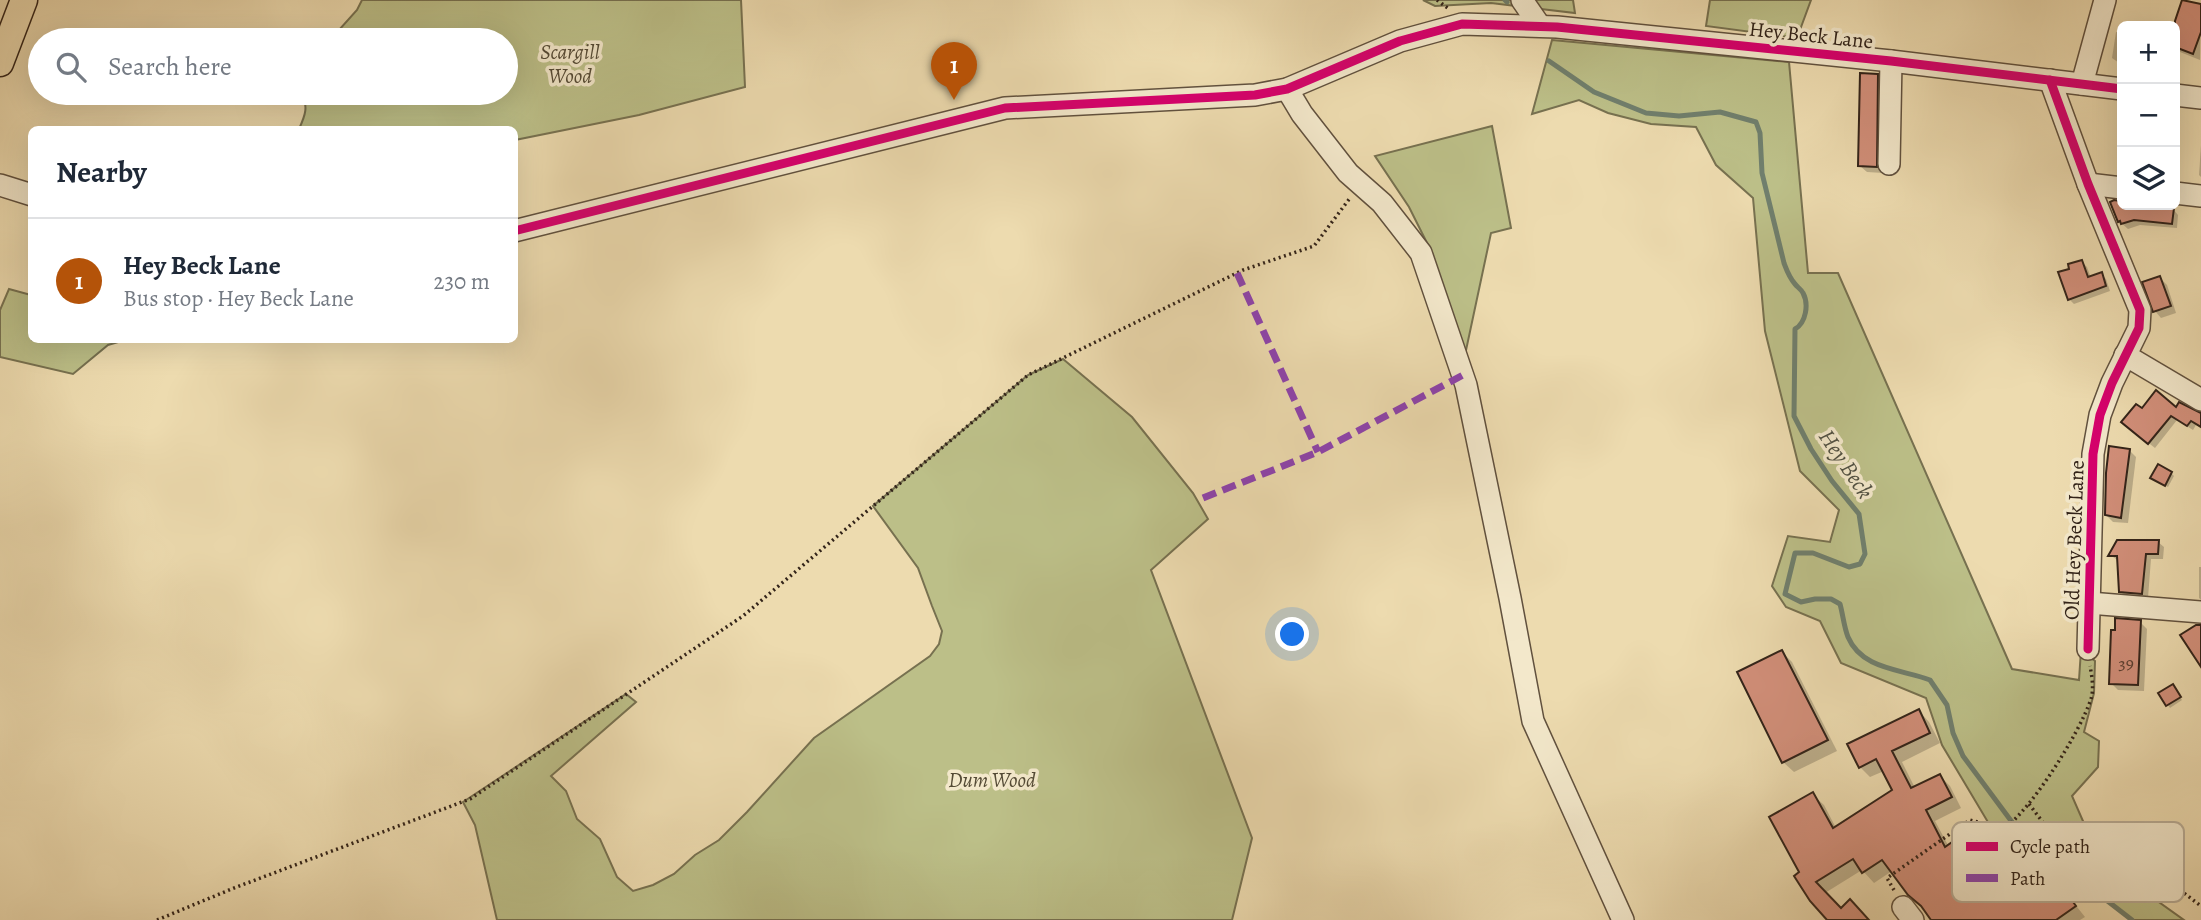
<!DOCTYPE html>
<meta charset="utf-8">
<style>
:root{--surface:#fff;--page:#f6f6f7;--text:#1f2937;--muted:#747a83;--line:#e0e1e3;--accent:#b45309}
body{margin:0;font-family:Alegreya,serif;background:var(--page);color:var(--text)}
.controls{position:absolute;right:21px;top:21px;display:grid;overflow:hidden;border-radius:10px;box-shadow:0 7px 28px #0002}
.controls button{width:63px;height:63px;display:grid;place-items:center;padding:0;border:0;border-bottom:2px solid var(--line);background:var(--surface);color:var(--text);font:35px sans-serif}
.you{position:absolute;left:1293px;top:635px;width:24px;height:24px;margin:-18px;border:5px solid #fff;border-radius:50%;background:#1a73e8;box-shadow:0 0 0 10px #1a73e833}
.badge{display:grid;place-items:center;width:46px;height:46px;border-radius:50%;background:var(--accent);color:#fff;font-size:23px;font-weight:700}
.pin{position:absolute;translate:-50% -58px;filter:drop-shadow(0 2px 4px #0008)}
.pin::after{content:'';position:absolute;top:37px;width:24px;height:21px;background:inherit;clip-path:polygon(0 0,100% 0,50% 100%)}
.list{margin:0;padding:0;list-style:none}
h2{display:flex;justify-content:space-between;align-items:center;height:91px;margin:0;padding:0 28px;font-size:30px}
h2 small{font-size:23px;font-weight:400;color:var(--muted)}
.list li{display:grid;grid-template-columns:46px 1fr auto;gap:21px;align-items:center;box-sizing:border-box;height:126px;padding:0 28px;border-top:2px solid var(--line)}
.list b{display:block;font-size:26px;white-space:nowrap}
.list p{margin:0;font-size:23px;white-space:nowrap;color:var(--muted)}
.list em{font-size:23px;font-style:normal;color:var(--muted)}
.icon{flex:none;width:38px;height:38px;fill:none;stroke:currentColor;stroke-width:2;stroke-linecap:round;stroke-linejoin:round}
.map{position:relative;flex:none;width:2201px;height:920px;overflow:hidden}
.search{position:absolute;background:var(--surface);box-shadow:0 7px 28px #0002;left:28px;top:28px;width:490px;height:77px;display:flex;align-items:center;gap:18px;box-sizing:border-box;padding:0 24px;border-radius:38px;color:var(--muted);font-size:26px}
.panel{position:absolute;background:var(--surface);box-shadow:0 7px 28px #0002;left:28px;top:126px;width:490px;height:217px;border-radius:10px}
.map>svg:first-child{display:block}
</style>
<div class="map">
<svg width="2201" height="920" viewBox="0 0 2201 920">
<rect width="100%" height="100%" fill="#eddbaf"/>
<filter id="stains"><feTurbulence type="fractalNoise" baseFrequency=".00286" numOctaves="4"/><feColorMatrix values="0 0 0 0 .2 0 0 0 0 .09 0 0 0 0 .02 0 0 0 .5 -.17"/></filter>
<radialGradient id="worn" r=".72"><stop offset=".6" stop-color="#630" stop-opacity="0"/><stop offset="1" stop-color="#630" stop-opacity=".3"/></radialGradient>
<g fill="#bcbf88" stroke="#777150" stroke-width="2">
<path d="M362 0H741L745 87 639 115 515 140 514 130 299 129C305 116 309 106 301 93H506V40H330L357 10Z"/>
<path d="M1423 0H1573L1575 13 1491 3 1435 6Z"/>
<path d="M1710 0H1811L1797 38 1706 26Z"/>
<path d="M1552 40 1789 62 1808 273H1838L2012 669 2079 680 2081 650 2095 661 2094 693 2084 732 2099 741 2098 767 2072 796 2100 860 2184 920H2132L2092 889 2054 866 2029 845 2022 835 1998 839 1942 745 1926 698 1841 663 1820 621 1786 607 1772 586 1788 536 1830 542 1839 510 1800 471 1765 331 1753 198 1716 165 1696 127 1651 124 1608 113 1579 100 1532 114Z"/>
<path d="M1492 126 1511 228 1491 233 1465 355 1429 247 1409 207 1375 156Z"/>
<path d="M9 289 31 295 32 340H125L108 345 73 374 0 357V310Z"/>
<path d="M1063 359 1132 417 1193 493 1208 519 1151 570 1252 838 1232 920H497L475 825 463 802 626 694 636 702 551 776 566 791 577 819 600 839 617 877 633 891 653 885 674 874 695 855 719 840 747 812 814 738 930 656 939 644 942 631 932 606 918 568 873 506 1028 375Z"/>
</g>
<g fill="#0003">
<path d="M2184 0 2201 6 2200 60 2175 50 2174 26Z"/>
<path d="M2116 32 2122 33V65L2112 58Z"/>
<path d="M1877 75 1884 82 1883 173 1867 172 1860 166Z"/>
<path d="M2201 145V177L2199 175Z"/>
<path d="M2119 203 2123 207 2173 209 2178 215 2177 228 2140 225 2128 229 2119 221Z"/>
<path d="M2082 262 2087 267 2091 278 2101 274 2106 279 2110 291 2074 304 2069 299 2071 270Z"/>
<path d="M2160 278 2167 285 2176 313 2161 318 2155 311Z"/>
<path d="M2176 409 2201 413V428L2196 425 2193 430 2177 420 2155 448 2132 430 2142 410Z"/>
<path d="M2129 450 2136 457 2128 523 2113 522 2106 515Z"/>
<path d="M2171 473 2174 476 2168 487 2155 480Z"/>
<path d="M2158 542 2164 547 2163 559H2151L2148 598 2126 597 2120 591 2119 561 2110 555Z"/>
<path d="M2199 567H2201V600L2199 598Z"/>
<path d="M2140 622 2147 629 2144 691 2118 690 2111 683Z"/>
<path d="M1782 652 1792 662 1837 751 1794 772 1783 762Z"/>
<path d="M2175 689 2182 700 2170 708 2161 694Z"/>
<path d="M1919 711 1929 722 1940 743 1902 762 1915 788 1940 776 1950 786 1961 808 1935 821 1949 847 1961 838 1991 875 2015 857 2040 888 2054 878 2085 917 2080 920H1933L1892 871 1874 883 1862 870 1825 893 1841 910 1867 920H1830L1801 873 1813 795 1824 805 1836 828 1894 791 1884 771 1870 777 1860 767Z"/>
</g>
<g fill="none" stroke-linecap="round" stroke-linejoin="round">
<g stroke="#707f6d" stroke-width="5">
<path d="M1505 0 1507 2"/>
<path d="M1549 61 1594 92 1646 113 1679 116 1720 112 1756 122 1760 133 1762 173 1784 263C1787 271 1789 277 1795 284 1797 287 1801 289 1803 293 1809 304 1806 323 1795 329L1794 416 1811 449 1832 481 1859 514 1865 554 1860 564 1849 567 1813 553H1795L1785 594 1801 602 1815 599H1831L1840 604C1843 615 1844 627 1848 637 1862 670 1902 669 1930 680L1947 705 1953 733 1963 756 2029 845 2054 866 2092 889 2132 920"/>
</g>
</g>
<g fill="#d28f7a" stroke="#322319" stroke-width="2">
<path d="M2182 0 2201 4V32L2193 54 2175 47V21Z"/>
<path d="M1860 73 1878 74 1877 167 1858 166Z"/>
<path d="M2114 200 2120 201 2121 205 2174 208 2172 224 2134 220 2121 224 2120 221 2118 222 2110 202Z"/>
<path d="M2082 260 2088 277 2102 272 2106 286 2068 300 2058 272 2069 269 2068 264Z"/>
<path d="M2160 276 2171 306 2153 312 2142 282Z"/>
<path d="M2156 390 2176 407 2179 402 2201 413V427L2191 421 2187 426 2171 416 2148 444 2121 422 2136 404 2142 408Z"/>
<path d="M2109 446 2130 449 2121 518 2105 515 2106 473Z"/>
<path d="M2158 464 2172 472 2165 486 2150 478Z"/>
<path d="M2117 540H2159L2158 554H2146L2142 594 2119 592 2117 556H2108Z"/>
<path d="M2115 618 2141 620 2138 685 2109 684 2111 630H2115Z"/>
<path d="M2196 625H2201V667L2180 635Z"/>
<path d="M1782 650 1828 740 1782 763 1737 672Z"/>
<path d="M2173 684 2181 697 2166 706 2158 693Z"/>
<path d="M1919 709 1930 733 1892 751 1911 788 1940 774 1952 797 1926 810 1945 847 1962 835 1990 874 2015 855 2038 887 2054 876 2076 906 2056 920H1931L1921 906 1908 895 1882 860 1862 873 1853 859 1816 882 1841 908 1850 899 1869 920H1827L1810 901 1794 876 1799 872 1769 817 1813 792 1833 828 1892 790 1876 759 1859 768 1847 744Z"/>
</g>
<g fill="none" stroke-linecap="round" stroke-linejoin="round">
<defs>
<g id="minor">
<path d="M1522 0 1540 26"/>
<path d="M2050 80 2088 184 2140 310 2139 328 2112 383 2100 415 2093 454 2088 649"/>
<path d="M2082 84 2105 0"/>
<path d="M1287 89 1302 114 1348 173 1382 203 1421 253 1466 385 1510 598 1533 721 1623 920"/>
<path d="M2175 95 2201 98"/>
<path d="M1889 164 1891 61"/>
<path d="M2088 184 2122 188"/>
<path d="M0 185 32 195"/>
<path d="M2175 193 2201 196"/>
<path d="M514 231 1005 108 1255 95 1287 89 1400 41 1462 24 1557 27 1891 61 2122 89"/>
<path d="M2125 355 2201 400"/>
<path d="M2089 603 2201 612"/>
<path d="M1903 907 1913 920"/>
</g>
<path id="major" d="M0 63 24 0"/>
</defs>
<use href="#minor" stroke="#61513e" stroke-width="24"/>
<use href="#major" stroke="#322319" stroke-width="29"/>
<g stroke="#322319" stroke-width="3.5" stroke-dasharray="2 3.5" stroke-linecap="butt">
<path d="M1437 0 1449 9"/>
<path d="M2029 804 2054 837 2090 841 2135 856 2201 906"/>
<path d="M1894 890 1887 878 1970 820 2004 829C2033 807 2079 734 2091 699 2094 689 2092 676 2090 666"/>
<path d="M157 920 234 888 470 799 743 616 1028 375 1243 270 1314 246 1350 198"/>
</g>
<use href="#minor" stroke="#f3e8cb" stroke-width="21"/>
<use href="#major" stroke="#eddbaf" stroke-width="26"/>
<g stroke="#8e44ad" stroke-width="7" stroke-dasharray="14 7" stroke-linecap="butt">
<path d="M1237 273 1318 452"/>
<path d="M1203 498 1318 452 1463 375"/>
</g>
<defs>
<g id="cycleway">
<path d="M2050 80 2088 184 2140 310 2139 328 2112 383 2100 415 2093 454 2088 649"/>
<path d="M514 231 1005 108 1255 95 1287 89 1400 41 1462 24 1557 27 1891 61 2122 89"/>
</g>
</defs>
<use href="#cycleway" stroke="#f3e8cb" stroke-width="13"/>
<use href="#cycleway" stroke="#d6006c" stroke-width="9"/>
</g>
<g text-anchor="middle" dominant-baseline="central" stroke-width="7" stroke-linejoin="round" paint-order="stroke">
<g font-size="18" fill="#5a3e31">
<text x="2126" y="663">39</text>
</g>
<g font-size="21" fill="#322319" stroke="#f3e8cb">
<text transform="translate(1811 35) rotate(6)">Hey Beck Lane</text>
<text transform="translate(2074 540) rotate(-88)">Old Hey Beck Lane</text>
</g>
<g font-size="21" font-style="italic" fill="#544a35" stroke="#f3e8cb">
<text x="570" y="52">Scargill<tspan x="570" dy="24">Wood</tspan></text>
<text x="992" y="780">Dum Wood</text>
</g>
<g font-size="23" font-style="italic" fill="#515143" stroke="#f3e8cb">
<text transform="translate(1846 464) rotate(56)">Hey Beck</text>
</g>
</g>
<rect x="1952" y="822" width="232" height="80" rx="10" fill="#f3e8cb" stroke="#b9ad96" stroke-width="2"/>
<rect x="1966" y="842" width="32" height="9" fill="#d6006c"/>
<rect x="1966" y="874" width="32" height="8" fill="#8e44ad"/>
<g font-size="19" fill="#322319">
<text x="2010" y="853">Cycle path</text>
<text x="2010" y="885">Path</text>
</g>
<rect width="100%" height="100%" filter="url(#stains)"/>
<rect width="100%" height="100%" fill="url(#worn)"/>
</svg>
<div class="controls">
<button>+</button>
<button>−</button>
<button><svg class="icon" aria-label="layers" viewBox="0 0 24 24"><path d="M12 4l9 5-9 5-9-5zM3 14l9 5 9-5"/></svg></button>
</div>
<div class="you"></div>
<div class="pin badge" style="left:954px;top:100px">1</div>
<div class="search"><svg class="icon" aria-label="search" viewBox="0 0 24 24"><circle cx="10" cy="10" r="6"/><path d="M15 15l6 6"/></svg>Search here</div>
<section class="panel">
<h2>Nearby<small></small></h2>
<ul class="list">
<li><span class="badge">1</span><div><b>Hey Beck Lane</b><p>Bus stop · Hey Beck Lane</p></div><em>230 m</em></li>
</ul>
</section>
</div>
